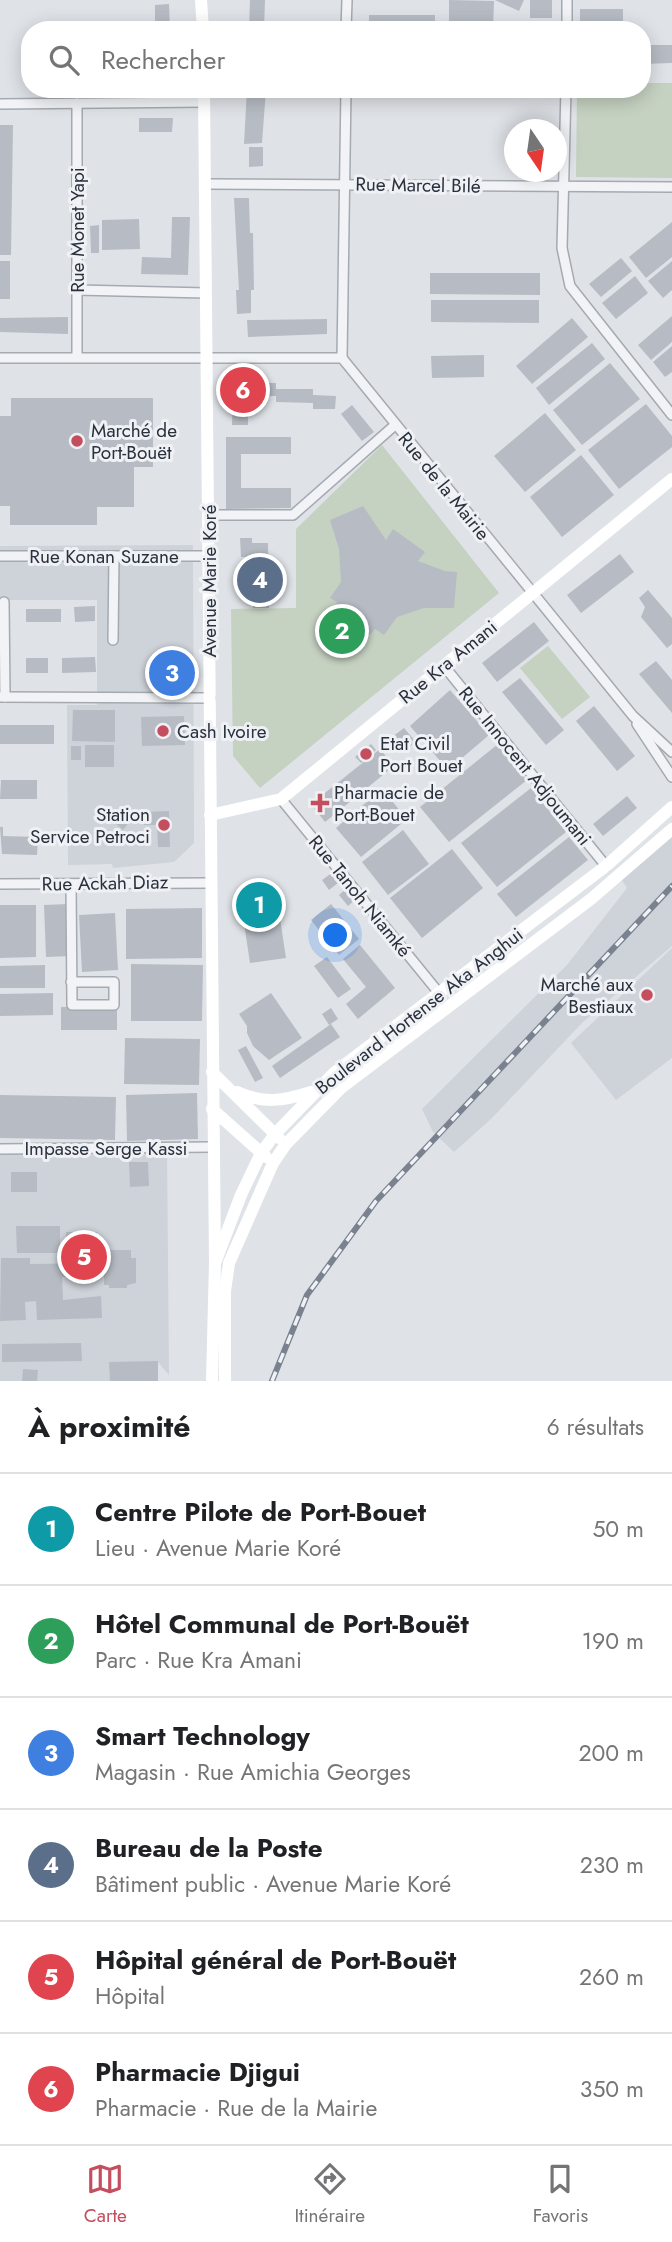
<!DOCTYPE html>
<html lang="fr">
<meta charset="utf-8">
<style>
:root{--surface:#fff;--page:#f6f6f6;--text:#202124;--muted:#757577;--line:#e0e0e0;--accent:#c44d5e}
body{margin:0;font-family:Jost,sans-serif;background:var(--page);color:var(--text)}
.compass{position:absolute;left:504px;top:119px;width:63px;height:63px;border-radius:50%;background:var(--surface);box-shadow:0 4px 18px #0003;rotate:167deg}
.you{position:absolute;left:336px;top:936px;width:24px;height:24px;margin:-18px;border:5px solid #fff;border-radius:50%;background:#1a73e8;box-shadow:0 0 0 10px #1a73e833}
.badge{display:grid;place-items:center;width:46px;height:46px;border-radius:50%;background:var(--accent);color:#fff;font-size:23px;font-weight:700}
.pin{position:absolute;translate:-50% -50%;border:4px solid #fff;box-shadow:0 2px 7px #0006}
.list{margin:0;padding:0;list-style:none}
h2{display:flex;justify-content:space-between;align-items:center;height:91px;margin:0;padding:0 28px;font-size:30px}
h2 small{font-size:23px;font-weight:400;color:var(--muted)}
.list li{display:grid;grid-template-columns:46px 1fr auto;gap:21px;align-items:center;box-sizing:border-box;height:112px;padding:0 28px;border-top:2px solid var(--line)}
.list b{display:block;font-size:26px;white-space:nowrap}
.list p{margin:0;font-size:23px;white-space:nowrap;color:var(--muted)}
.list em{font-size:23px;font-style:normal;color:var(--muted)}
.icon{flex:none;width:38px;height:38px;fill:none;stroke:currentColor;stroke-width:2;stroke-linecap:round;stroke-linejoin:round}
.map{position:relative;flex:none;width:672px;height:1381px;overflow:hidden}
.search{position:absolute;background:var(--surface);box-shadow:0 4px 18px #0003;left:21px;right:21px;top:21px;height:77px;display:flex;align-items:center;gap:18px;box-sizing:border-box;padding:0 24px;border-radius:28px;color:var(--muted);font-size:26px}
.sheet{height:763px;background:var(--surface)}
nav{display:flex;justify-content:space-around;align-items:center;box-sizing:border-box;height:98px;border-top:2px solid var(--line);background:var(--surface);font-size:19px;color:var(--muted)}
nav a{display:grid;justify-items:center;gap:4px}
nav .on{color:var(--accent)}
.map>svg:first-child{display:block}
</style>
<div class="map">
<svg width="672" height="1381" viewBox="0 0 672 1381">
<rect width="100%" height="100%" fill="#dfe3e7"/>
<g fill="#ced2d9">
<path d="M193 545 194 843 174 862 113 868 112 864 68 865 67 705H97V600H0V546Z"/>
<path d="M672 826V946L582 1023 491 1119 454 1152 433 1132 422 1109 567 965 627 888 618 874Z"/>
<path d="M672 948V1058L616 1100 571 1043Z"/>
<path d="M167 1150 169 1375 158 1362 157 1381H0V1152Z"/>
</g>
<g fill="#c5d1c1">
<path d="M642 83H672V178L576 177 577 89H642Z"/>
<path d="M382 445 499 593 260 788 233 756 231 609 296 608V529Z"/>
<path d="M548 646 590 697 562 719 520 668Z"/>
</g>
<g fill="#b7bcc4">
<path d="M250 0H265L264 30H249Z"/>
<path d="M449 0 494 1 493 30H449Z"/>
<path d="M495 0H524L519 11Z"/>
<rect x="530" y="0" width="22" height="18"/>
<path d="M169 4 170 30H155V5Z"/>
<path d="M580 9H623V30H610L611 25H595V30H580Z"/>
<path d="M369 15H435V30L369 27Z"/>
<path d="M642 45H672V63L642 64Z"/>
<path d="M247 89H266L262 143 244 144Z"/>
<path d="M139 118H173L172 132H139Z"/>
<path d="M0 125H13L11 255H0Z"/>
<path d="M249 147H263V166L249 167Z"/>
<path d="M234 198H249L250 233H253L254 290H251V313L237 314 236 290H239Z"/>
<path d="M172 217H190L188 275 141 274 142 257 171 258Z"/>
<path d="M139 219 140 249 102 250V220Z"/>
<path d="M672 222V257L646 278 629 257Z"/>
<path d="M99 225V253H91L90 226Z"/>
<path d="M621 258 632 271 601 297 589 284Z"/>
<rect x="0" y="261" width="10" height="38"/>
<path d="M672 261V290L663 298 648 281Z"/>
<path d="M430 273H540V295L430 294Z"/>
<path d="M635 276 648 293 616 319 602 303Z"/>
<path d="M431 300H539V323L431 322Z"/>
<path d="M672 316V342L651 360 638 345Z"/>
<path d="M68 317V334L0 332V318Z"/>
<path d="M572 318 588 337 532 384 516 366Z"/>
<path d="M327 319V334L248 337 247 320Z"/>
<path d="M592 343 605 359 549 405 536 388Z"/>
<path d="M672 346V372L665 377 653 362Z"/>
<path d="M484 355V377L432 378 431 356Z"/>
<path d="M610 363 640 399 582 445 553 410Z"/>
<path d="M244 378H248V425H232L233 382H244Z"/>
<path d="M254 383H276V389H313V395L336 396 335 409H313V403L276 402V396H254Z"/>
<path d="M11 398H153V467H134V507H97V525H10V506H0V416H11Z"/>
<path d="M646 404 672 436V447L619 489 588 450Z"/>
<path d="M352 405 374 432 362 441 341 414Z"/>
<path d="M545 413 576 450 525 492 494 456Z"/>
<path d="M226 437H291V454H241V488H291V508L226 509Z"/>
<path d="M581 455 614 495 562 537 530 497Z"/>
<path d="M363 506 386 540 393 529 425 552 418 561 445 571 457 572 454 608H424L397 617 384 635 375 629 350 656 320 636 337 602 330 598 341 582 339 549 330 520Z"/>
<path d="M240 538H252V543H268L269 608H253L252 557H241Z"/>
<path d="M620 554 634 572 581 613 567 595Z"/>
<path d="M648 590 672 618V644L667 648 641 617 645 607 639 598Z"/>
<path d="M95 606V621L75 622 74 607Z"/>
<rect x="26" y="609" width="35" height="13"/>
<path d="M534 622 549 641 497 682 482 663Z"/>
<path d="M95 657 96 672 62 673V658Z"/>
<rect x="26" y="658" width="22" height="15"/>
<path d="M656 661 672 680V713L639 674Z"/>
<path d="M520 678 564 730 546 745 502 692Z"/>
<path d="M450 690 489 735 448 770 410 726Z"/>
<path d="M594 706 635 756 617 771 576 721Z"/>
<path d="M73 710H115V742L72 741Z"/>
<path d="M184 716 185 745 142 746 141 717Z"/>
<rect x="0" y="725" width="54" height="19"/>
<path d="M404 728 416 742 404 751 392 737Z"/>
<path d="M371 744 376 750 361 763 355 757Z"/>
<path d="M498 744 527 780 449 842 420 807Z"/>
<rect x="85" y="745" width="29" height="22"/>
<rect x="71" y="746" width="10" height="14"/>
<path d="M380 749 394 766 325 822 311 804Z"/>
<path d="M1 780H37V799H0Z"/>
<path d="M531 788 566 832 497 887 461 843Z"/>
<path d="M382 789 407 819 361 857 336 828Z"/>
<path d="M627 796 637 808 603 836 593 824Z"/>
<path d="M169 811 170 847H158L157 825H144L143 812Z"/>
<path d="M121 813 131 820 123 830 114 822Z"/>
<path d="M0 827H3V836L38 837 37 855 2 854Z"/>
<path d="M403 830 429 864 388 895 362 862Z"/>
<path d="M569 837 588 860 516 917 497 894Z"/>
<path d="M452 849 483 888 422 938 390 898Z"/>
<path d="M336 870 343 879 329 890 322 880Z"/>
<path d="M347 888 356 899 348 906 339 895Z"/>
<path d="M276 892 286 958 250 963 240 897Z"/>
<path d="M69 904 71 956 46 957 44 905Z"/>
<path d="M331 904 359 939 339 955 311 920Z"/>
<path d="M0 905H36V957L0 958Z"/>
<path d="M202 908V958L126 959V909Z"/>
<path d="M115 913 118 970 82 972 79 915Z"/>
<path d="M360 945 395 988 358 1019 346 1004 366 987 343 959Z"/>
<path d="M327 957 351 989 338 998 314 966Z"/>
<path d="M131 964 203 965 202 1021H131Z"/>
<path d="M45 965V988H0V966Z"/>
<path d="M53 993V1015L0 1016V994Z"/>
<path d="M271 993 302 1038 269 1060 253 1046 247 1033V1026L239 1014Z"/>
<rect x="61" y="1007" width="56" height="23"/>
<path d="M331 1008 338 1019 329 1025 322 1014Z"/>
<path d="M331 1024 340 1037 280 1078 272 1066Z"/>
<path d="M125 1038 200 1039 199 1085 124 1084Z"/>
<path d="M246 1046 263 1078 255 1082 238 1050Z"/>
<path d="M197 1093 198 1139 127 1141 126 1095Z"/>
<path d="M0 1095 116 1097 115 1140 0 1138Z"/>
<path d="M129 1162H148L149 1186 130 1187Z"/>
<rect x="11" y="1172" width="26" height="20"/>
<path d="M16 1226H60V1253H17Z"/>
<path d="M66 1232H97L96 1253H66Z"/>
<path d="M104 1250H131V1258H136V1283L127 1285V1288H109V1285H104Z"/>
<path d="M1 1258H30V1264L99 1263V1277H62L63 1300 101 1296 102 1318 37 1320 36 1301 25 1302 26 1320 0 1321Z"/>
<path d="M81 1343 82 1361 2 1362V1344Z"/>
<path d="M158 1361V1381H110L109 1362Z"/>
<path d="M23 1369 38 1370 37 1381H22Z"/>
</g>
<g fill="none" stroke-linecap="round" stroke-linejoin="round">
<defs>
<g id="street">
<path d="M346 30 347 0"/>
<path d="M567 30V0"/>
<path d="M566 89 562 248 570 286 672 415"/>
<path d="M0 104 204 102"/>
<path d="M205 184 672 187"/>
<path d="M77 290 206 293"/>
<path d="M77 357V103"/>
<path d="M0 358H342"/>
<path d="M342 358 633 716 672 752"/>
<path d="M342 358 346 89"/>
<path d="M208 515H293L395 425"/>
<path d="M0 556H208"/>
<path d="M4 602 5 697"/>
<path d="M113 640 114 556"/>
<path d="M444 666 606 866"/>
<path d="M0 697 210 698"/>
<path d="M637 724 672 777"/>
<path d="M281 799 439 993"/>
<path d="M0 884 211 883"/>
<path d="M71 884 72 1005H114V982H71"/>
<path d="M0 1149 212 1147"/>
</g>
</defs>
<use href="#street" stroke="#a5aab1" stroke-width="12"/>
<use href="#street" stroke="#f2f3f6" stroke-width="9"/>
<g stroke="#fff" stroke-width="12">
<path d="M201 0 203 30"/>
<path d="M204 89 215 1263"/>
<path d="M210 815 281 799 672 479"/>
<path d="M212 1072 279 1138"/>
<path d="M237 1092C264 1104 283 1101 311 1092"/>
<path d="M212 1109 266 1157"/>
<path d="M212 1381 215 1263 241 1195 261 1153 275 1134 335 1072 606 866 672 807"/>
<path d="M225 1381V1291L229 1263 273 1163 286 1144 341 1088 591 899 672 829"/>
</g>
<defs>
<path id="rail" d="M272 1381 307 1295 376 1201 672 886"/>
</defs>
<use href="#rail" stroke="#7a8290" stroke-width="6"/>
<use href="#rail" stroke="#eff1f5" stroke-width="3.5" stroke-dasharray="10" stroke-linecap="butt"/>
</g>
<g fill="#c44d5e" stroke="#eff1f5" stroke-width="2.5">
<circle cx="77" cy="441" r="7"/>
<circle cx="163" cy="731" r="7"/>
<circle cx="366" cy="754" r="7"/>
<path d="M316.5 792.5h7v7h7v7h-7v7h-7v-7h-7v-7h7z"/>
<circle cx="164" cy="825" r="7"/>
<circle cx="647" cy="995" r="7"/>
</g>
<g text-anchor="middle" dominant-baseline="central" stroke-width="6" stroke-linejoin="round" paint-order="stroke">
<g font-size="19" fill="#29313d" stroke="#eff1f5">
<text transform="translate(418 185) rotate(1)">Rue Marcel Bilé</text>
<text transform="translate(77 230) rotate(-90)">Rue Monet Yapi</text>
<text transform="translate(444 486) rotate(51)">Rue de la Mairie</text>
<text x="104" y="556">Rue Konan Suzane</text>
<text transform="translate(209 581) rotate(-90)">Avenue Marie Koré</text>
<text transform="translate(448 662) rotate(-39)">Rue Kra Amani</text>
<text transform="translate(525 766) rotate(51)">Rue Innocent Adjoumani</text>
<text transform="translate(105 883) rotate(-1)">Rue Ackah Diaz</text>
<text transform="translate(360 896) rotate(51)">Rue Tanoh Niamké</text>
<text transform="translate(419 1011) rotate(-38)">Boulevard Hortense Aka Anghui</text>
<text x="106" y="1148">Impasse Serge Kassi</text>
</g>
<g font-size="19" fill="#29313d" stroke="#eff1f5" text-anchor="start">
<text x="91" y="430">Marché de<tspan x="91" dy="22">Port-Bouët</tspan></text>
<text x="177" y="731">Cash Ivoire</text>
<text x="380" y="743">Etat Civil<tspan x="380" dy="22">Port Bouet</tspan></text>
<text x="334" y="792">Pharmacie de<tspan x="334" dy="22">Port-Bouet</tspan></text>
<text x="150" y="814" text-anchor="end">Station<tspan x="150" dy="22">Service Petroci</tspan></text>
<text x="633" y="984" text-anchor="end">Marché aux<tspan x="633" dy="22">Bestiaux</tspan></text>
</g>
</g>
</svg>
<svg class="compass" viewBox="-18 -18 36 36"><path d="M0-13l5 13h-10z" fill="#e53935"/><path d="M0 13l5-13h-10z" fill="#757577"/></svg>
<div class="you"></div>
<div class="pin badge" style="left:259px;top:905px;background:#0f9aa8">1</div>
<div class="pin badge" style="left:342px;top:631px;background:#2e9e5b">2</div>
<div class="pin badge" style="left:172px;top:673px;background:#3f7fe0">3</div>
<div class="pin badge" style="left:260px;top:580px;background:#5c6f8a">4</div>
<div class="pin badge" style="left:84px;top:1257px;background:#e0444e">5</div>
<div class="pin badge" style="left:243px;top:390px;background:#e0444e">6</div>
<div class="search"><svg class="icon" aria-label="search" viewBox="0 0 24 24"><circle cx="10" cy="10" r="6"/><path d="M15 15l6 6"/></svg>Rechercher</div>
</div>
<section class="sheet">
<h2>À proximité<small>6 résultats</small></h2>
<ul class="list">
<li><span class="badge" style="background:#0f9aa8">1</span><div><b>Centre Pilote de Port-Bouet</b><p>Lieu · Avenue Marie Koré</p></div><em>50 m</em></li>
<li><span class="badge" style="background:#2e9e5b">2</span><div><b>Hôtel Communal de Port-Bouët</b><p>Parc · Rue Kra Amani</p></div><em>190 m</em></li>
<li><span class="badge" style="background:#3f7fe0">3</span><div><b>Smart Technology</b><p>Magasin · Rue Amichia Georges</p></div><em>200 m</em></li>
<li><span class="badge" style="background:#5c6f8a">4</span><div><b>Bureau de la Poste</b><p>Bâtiment public · Avenue Marie Koré</p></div><em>230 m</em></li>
<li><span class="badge" style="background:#e0444e">5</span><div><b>Hôpital général de Port-Bouët</b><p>Hôpital</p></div><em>260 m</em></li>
<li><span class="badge" style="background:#e0444e">6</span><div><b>Pharmacie Djigui</b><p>Pharmacie · Rue de la Mairie</p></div><em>350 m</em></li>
</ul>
</section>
<nav>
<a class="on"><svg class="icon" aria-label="map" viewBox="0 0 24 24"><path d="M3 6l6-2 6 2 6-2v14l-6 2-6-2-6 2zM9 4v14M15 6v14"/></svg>Carte</a>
<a><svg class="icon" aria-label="directions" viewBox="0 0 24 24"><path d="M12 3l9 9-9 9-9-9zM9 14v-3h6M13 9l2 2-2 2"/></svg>Itinéraire</a>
<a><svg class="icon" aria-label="saved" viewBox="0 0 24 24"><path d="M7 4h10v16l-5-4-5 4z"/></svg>Favoris</a>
</nav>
